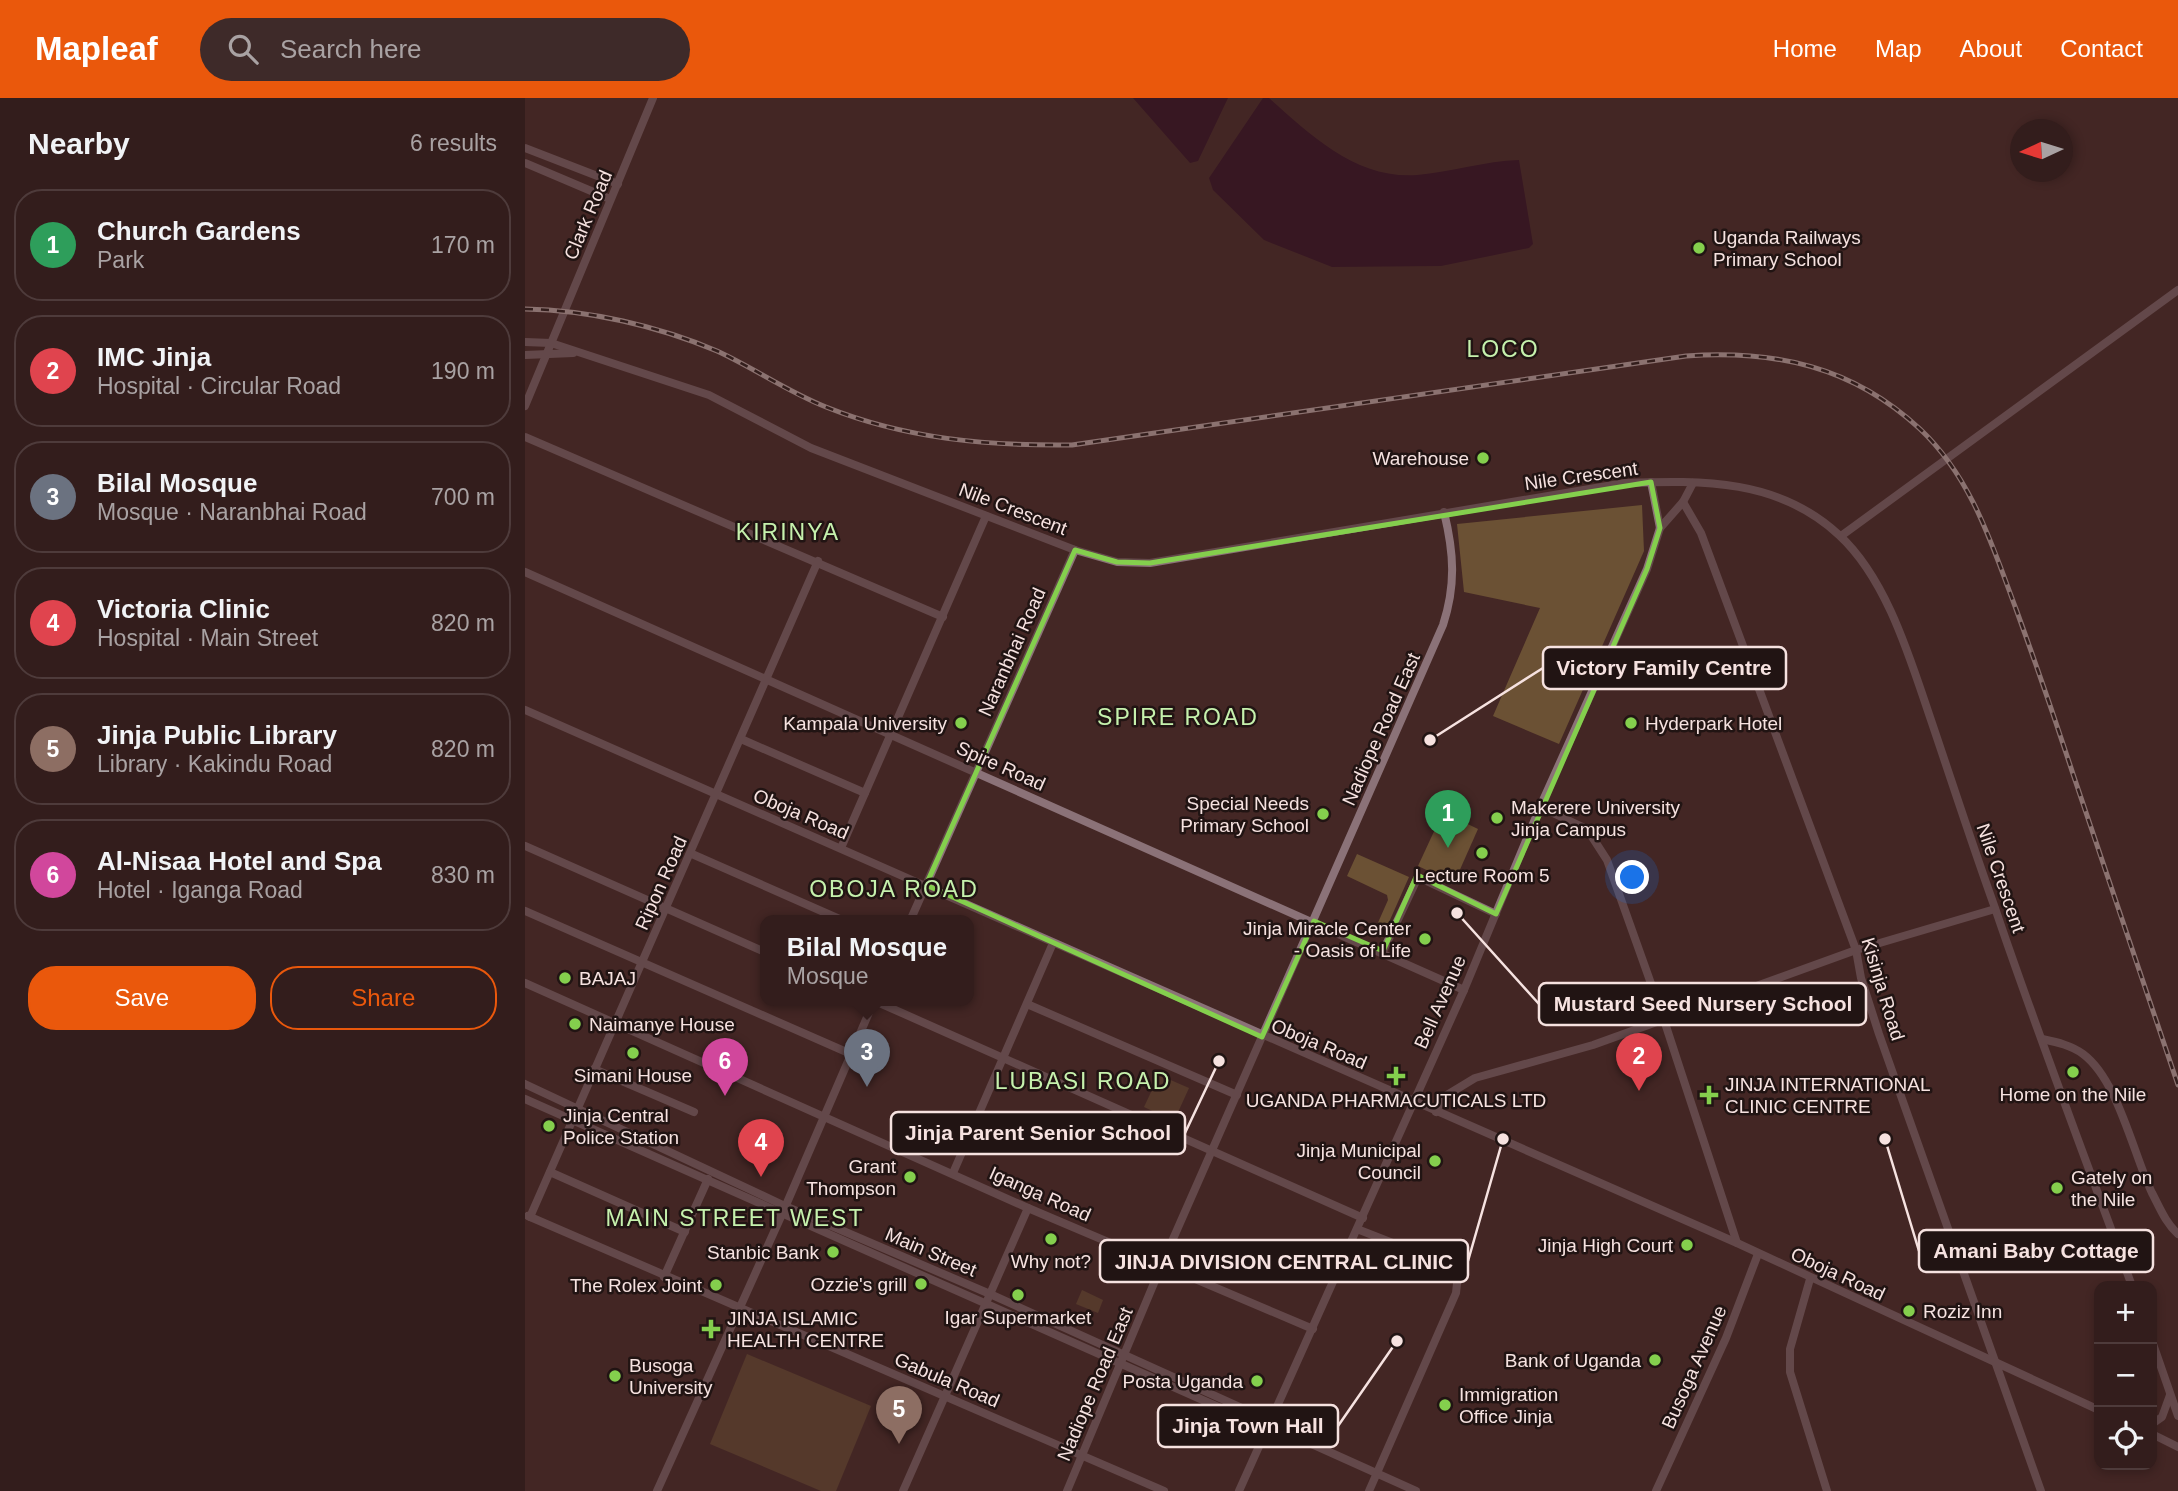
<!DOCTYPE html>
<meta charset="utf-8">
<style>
:root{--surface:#331d1c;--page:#3e2a29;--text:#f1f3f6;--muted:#a9a2a3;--line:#4e3b3b;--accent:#ea580c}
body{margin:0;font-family:Helvetica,sans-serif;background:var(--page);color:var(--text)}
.controls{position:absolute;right:21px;bottom:21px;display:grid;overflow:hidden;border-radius:14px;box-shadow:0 4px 10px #0003}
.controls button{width:63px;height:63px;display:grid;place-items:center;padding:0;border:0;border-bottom:2px solid var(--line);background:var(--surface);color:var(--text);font:35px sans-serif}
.compass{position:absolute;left:1485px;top:21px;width:63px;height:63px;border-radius:50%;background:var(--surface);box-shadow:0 4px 10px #0003;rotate:266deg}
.you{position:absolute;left:1108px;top:780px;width:24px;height:24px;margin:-18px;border:5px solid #fff;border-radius:50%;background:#1a73e8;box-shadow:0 0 0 10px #1a73e833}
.badge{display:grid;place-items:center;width:46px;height:46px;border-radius:50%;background:var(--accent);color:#fff;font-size:23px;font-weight:700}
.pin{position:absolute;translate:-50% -58px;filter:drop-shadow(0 2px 4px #0008)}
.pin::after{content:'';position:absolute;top:37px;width:24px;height:21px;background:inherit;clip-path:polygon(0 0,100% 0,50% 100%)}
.popup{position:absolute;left:235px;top:817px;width:214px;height:91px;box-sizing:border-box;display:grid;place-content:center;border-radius:14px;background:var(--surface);filter:drop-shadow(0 2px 5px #0005);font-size:23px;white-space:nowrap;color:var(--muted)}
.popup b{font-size:26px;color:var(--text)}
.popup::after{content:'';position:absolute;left:50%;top:100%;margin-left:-14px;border:14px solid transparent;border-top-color:var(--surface)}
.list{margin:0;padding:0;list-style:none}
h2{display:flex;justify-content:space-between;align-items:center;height:91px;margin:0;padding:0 28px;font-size:30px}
h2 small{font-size:23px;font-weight:400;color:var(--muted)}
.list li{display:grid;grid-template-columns:46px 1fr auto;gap:21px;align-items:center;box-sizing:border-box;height:112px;margin:0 14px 14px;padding:0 14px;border:2px solid var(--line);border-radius:28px}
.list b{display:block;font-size:26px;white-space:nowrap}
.list p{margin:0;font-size:23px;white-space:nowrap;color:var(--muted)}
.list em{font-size:23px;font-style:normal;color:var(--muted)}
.actions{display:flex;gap:14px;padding:21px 28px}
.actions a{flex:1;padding:16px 0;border:2px solid var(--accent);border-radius:28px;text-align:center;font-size:24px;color:var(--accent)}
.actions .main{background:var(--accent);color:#fff}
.icon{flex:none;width:38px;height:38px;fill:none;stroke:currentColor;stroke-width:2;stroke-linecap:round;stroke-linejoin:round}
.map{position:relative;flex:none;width:1653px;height:1393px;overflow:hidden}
header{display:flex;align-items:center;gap:42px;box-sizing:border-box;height:98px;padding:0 35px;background:var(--accent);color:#fff}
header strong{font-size:33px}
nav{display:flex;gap:38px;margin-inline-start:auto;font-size:24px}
.search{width:490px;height:63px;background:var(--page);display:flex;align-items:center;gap:18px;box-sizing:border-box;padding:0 24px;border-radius:38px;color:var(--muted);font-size:26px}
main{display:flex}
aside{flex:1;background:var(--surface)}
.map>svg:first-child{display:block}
</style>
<header>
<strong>Mapleaf</strong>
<div class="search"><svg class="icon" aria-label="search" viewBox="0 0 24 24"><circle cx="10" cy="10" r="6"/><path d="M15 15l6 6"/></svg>Search here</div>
<nav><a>Home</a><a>Map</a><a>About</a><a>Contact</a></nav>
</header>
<main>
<aside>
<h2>Nearby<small>6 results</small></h2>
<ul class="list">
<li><span class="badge" style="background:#2e9e5b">1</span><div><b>Church Gardens</b><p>Park</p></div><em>170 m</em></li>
<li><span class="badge" style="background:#e0444e">2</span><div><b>IMC Jinja</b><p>Hospital · Circular Road</p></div><em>190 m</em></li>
<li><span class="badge" style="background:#6b7280">3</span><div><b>Bilal Mosque</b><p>Mosque · Naranbhai Road</p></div><em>700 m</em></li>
<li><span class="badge" style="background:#e0444e">4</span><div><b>Victoria Clinic</b><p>Hospital · Main Street</p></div><em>820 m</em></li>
<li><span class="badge" style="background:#8d6e63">5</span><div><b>Jinja Public Library</b><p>Library · Kakindu Road</p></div><em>820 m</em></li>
<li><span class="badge" style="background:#d1479c">6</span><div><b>Al-Nisaa Hotel and Spa</b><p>Hotel · Iganga Road</p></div><em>830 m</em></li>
</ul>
<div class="actions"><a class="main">Save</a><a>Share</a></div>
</aside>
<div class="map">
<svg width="1653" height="1393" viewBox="0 0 1653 1393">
<rect width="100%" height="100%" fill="#442725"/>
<g fill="#6b5134">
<path d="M1117 407 1119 453 1034 646 968 618 1015 510 939 494 932 426Z"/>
<path d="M918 714 953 731 929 785 893 768Z"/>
<path d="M832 756 884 779 857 840 848 836 863 802 862 797 822 778Z"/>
<path d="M634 977 664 990 649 1023 619 1009Z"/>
<path d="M557 1192 578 1202 573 1215 551 1206Z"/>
<path d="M222 1256 346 1308 311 1393H296L185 1346Z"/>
</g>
<g fill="#290520">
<path d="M608 0H703L673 63 665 65Z"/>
<path d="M738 0H744C787 38 831 81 892 77 926 74 960 63 994 62L1008 146 1004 150 916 168 807 169 739 142 688 92 684 80Z"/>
</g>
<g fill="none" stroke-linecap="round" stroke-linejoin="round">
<g stroke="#8b7278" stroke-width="8">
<path d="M0 50 93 86"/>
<path d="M0 65 85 101"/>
<path d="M0 244 26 245 184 297 286 350 550 452 592 464 625 465 1100 385C1178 382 1254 381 1314 437 1363 482 1386 564 1407 625 1428 687 1448 749 1470 810 1513 937 1561 1062 1607 1188"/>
<path d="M0 257 48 255"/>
<path d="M0 308 128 0"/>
<path d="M0 339 418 519"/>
<path d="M1158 404 1176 435 1331 852 1336 880 1354 936 1516 1393"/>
<path d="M1135 430 1158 404 1168 385"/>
<path d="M1316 438 1653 192"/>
<path d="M0 474 939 892"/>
<path d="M0 612 1212 1145 1574 1312"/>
<path d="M216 641 340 695"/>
<path d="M1015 709 1062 731 1082 762 1139 922 1212 1145"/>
<path d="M0 748 240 854"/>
<path d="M316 750 461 418"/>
<path d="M167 756 319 823"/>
<path d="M0 813 326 956"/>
<path d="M385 823 550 452"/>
<path d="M858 853 893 779 971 816"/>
<path d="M0 885 503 1110 788 1231"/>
<path d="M350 903 838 1120"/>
<path d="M502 906 712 997"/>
<path d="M1517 941C1531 944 1546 947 1558 956 1593 982 1608 1055 1627 1095 1635 1110 1640 1124 1653 1136"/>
<path d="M69 971 169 1014"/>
<path d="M0 986 260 1108 465 1196 750 1325"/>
<path d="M0 1001 743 1331 760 1334 891 1393"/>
<path d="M911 1014 917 1000 950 980 1068 947 1331 852 1470 811"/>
<path d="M25 1074 160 1134"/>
<path d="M428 1075 528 845"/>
<path d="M3 1118 639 1393"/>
<path d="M5 1119 293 463"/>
<path d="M832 1131 924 1167 933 1176 931 1195 844 1393"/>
<path d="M139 1179 183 1081"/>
<path d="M1285 1181 1265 1251V1274L1302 1393"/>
<path d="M1627 1243 1653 1318"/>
<path d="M1627 1326 1637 1319 1645 1297"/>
<path d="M1627 1336 1653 1349"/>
<path d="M132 1393 258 1114 349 903"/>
<path d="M378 1393 503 1110"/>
<path d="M542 1393 637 1166 918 527C931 487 929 455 919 414"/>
<path d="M714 1393 939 892 1015 709 1122 471 1135 430 1126 384"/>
<path d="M1131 1393 1201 1240 1233 1156"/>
</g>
<defs>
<path id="rail" d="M0 211C64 212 133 228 192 253 229 270 263 294 301 309 381 341 462 348 547 347L1161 258C1251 252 1327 268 1395 331 1447 380 1467 447 1491 511 1511 566 1530 621 1548 676 1583 780 1618 884 1653 987"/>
</defs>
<use href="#rail" stroke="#e3cecc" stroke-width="5"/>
<use href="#rail" stroke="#211413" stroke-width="2.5" stroke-dasharray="8" stroke-linecap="butt"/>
</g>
<path d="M0 0H1653V1393H0ZM1126 384 1135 430 1122 471 971 816 892 777 858 853 789 823 737 939 401 787 550 452 592 464 625 465Z" fill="#442725" fill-opacity=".55" fill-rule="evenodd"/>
<path fill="none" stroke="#84cf4d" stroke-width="5" stroke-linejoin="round" d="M1126 384 1135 430 1122 471 971 816 892 777 858 853 789 823 737 939 401 787 550 452 592 464 625 465Z"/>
<g fill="#84cf4d" stroke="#211413" stroke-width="2.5">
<circle cx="1174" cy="150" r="7"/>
<circle cx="958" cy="360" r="7"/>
<circle cx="436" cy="625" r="7"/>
<circle cx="1106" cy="625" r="7"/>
<circle cx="798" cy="716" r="7"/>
<circle cx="972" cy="720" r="7"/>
<circle cx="957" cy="755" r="7"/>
<circle cx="900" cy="841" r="7"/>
<circle cx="40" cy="880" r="7"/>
<circle cx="50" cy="926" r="7"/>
<circle cx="108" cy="955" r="7"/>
<circle cx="1548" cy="974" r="7"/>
<path d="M867.5 967.5h7v7h7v7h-7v7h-7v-7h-7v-7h7z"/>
<path d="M1180.5 986.5h7v7h7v7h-7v7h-7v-7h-7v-7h7z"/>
<circle cx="24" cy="1028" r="7"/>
<circle cx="910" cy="1063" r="7"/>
<circle cx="385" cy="1079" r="7"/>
<circle cx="1532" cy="1090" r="7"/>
<circle cx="526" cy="1141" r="7"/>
<circle cx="1162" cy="1147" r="7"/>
<circle cx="308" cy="1154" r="7"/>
<circle cx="396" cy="1186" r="7"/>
<circle cx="191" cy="1187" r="7"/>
<circle cx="493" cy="1197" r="7"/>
<circle cx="1384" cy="1213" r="7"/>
<path d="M182.5 1220.5h7v7h7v7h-7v7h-7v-7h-7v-7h7z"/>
<circle cx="1130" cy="1262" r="7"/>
<circle cx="90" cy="1278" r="7"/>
<circle cx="732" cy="1283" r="7"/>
<circle cx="920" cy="1307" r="7"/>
</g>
<g text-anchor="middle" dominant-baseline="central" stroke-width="5" stroke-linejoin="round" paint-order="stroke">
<g font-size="19" fill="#f6e2e0" stroke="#211413">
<text transform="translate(63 117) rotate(-67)">Clark Road</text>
<text transform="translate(1056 378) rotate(-8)">Nile Crescent</text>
<text transform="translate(488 411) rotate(21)">Nile Crescent</text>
<text transform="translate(487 554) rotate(-66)">Naranbhai Road</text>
<text transform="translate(856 631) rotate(-66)">Nadiope Road East</text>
<text transform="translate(476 668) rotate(24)">Spire Road</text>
<text transform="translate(276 716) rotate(23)">Oboja Road</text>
<text transform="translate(1476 780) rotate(71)">Nile Crescent</text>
<text transform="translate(136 785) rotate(-66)">Ripon Road</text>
<text transform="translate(1358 891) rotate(73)">Kisinja Road</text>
<text transform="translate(915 904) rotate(-66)">Bell Avenue</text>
<text transform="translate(794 946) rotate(23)">Oboja Road</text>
<text transform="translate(515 1096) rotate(24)">Iganga Road</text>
<text transform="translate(406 1154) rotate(23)">Main Street</text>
<text transform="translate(1313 1176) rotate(25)">Oboja Road</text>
<text transform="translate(1169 1269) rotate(-66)">Busoga Avenue</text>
<text transform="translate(422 1282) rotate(23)">Gabula Road</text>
<text transform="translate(570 1286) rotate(-67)">Nadiope Road East</text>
</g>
<g font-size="19" fill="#f6e2e0" stroke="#211413" text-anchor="start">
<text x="1188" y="139">Uganda Railways<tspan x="1188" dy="22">Primary School</tspan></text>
<text x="944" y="360" text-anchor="end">Warehouse</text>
<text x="422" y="625" text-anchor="end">Kampala University</text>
<text x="1120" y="625">Hyderpark Hotel</text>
<text x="784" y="705" text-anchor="end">Special Needs<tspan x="784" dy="22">Primary School</tspan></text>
<text x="986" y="709">Makerere University<tspan x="986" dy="22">Jinja Campus</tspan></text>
<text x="957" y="777" text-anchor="middle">Lecture Room 5</text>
<text x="886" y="830" text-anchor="end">Jinja Miracle Center<tspan x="886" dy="22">- Oasis of Life</tspan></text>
<text x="54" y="880">BAJAJ</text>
<text x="64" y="926">Naimanye House</text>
<text x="108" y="977" text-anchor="middle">Simani House</text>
<text x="1200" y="986">JINJA INTERNATIONAL<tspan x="1200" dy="22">CLINIC CENTRE</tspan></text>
<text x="1548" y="996" text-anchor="middle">Home on the Nile</text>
<text x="871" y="1002" text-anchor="middle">UGANDA PHARMACUTICALS LTD</text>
<text x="38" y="1017">Jinja Central<tspan x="38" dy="22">Police Station</tspan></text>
<text x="896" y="1052" text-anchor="end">Jinja Municipal<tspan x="896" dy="22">Council</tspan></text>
<text x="371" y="1068" text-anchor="end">Grant<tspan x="371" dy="22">Thompson</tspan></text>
<text x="1546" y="1079">Gately on<tspan x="1546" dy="22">the Nile</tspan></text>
<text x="1148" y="1147" text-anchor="end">Jinja High Court</text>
<text x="294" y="1154" text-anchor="end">Stanbic Bank</text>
<text x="526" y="1163" text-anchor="middle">Why not?</text>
<text x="382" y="1186" text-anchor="end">Ozzie's grill</text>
<text x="177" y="1187" text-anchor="end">The Rolex Joint</text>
<text x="1398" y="1213">Roziz Inn</text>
<text x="493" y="1219" text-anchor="middle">Igar Supermarket</text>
<text x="202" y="1220">JINJA ISLAMIC<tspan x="202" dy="22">HEALTH CENTRE</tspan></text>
<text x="1116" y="1262" text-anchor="end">Bank of Uganda</text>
<text x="104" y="1267">Busoga<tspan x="104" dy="22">University</tspan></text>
<text x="718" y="1283" text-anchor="end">Posta Uganda</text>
<text x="934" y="1296">Immigration<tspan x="934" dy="22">Office Jinja</tspan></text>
</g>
<g font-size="23" letter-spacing="2" fill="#c6f1ad" stroke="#211413">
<text x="978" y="251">LOCO</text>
<text x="263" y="434">KIRINYA</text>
<text x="653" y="619">SPIRE ROAD</text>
<text x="369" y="791">OBOJA ROAD</text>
<text x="558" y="983">LUBASI ROAD</text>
<text x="210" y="1120">MAIN STREET WEST</text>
</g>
</g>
<path fill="none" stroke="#f6e2e0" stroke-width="2.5" d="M905 642L1018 570M932 815L1014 906M694 963L660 1035M1360 1041L1394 1153M978 1041L943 1163M872 1243L813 1328"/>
<g fill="#f6e2e0" stroke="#211413" stroke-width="2.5">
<circle cx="905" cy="642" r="7"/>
<circle cx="932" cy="815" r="7"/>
<circle cx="694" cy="963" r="7"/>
<circle cx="1360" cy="1041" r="7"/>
<circle cx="978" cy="1041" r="7"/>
<circle cx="872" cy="1243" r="7"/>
</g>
<g fill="#211413" stroke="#f6e2e0" stroke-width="2.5">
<rect x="1018" y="549" width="243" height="42" rx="7"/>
<rect x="1014" y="885" width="327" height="42" rx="7"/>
<rect x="366" y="1014" width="294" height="42" rx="7"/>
<rect x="1394" y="1132" width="234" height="42" rx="7"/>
<rect x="575" y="1142" width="368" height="42" rx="7"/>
<rect x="633" y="1307" width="180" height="42" rx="7"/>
</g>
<g font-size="21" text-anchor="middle" font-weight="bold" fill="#f6e2e0">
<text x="1139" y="577">Victory Family Centre</text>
<text x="1178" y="913">Mustard Seed Nursery School</text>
<text x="513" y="1042">Jinja Parent Senior School</text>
<text x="1511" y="1160">Amani Baby Cottage</text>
<text x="759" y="1171">JINJA DIVISION CENTRAL CLINIC</text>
<text x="723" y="1335">Jinja Town Hall</text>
</g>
</svg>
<div class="controls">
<button>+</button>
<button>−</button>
<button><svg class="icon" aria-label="locate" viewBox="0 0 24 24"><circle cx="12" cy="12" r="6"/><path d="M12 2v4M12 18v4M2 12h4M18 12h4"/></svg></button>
</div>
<svg class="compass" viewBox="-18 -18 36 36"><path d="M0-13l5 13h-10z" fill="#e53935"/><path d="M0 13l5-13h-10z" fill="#a9a2a3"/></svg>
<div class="you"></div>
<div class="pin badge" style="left:923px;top:750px;background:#2e9e5b">1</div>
<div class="pin badge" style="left:1114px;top:993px;background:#e0444e">2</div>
<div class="pin badge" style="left:342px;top:989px;background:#6b7280">3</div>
<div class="popup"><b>Bilal Mosque</b>Mosque</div>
<div class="pin badge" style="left:236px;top:1079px;background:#e0444e">4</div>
<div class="pin badge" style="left:374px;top:1346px;background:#8d6e63">5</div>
<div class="pin badge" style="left:200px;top:998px;background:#d1479c">6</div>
</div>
</main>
